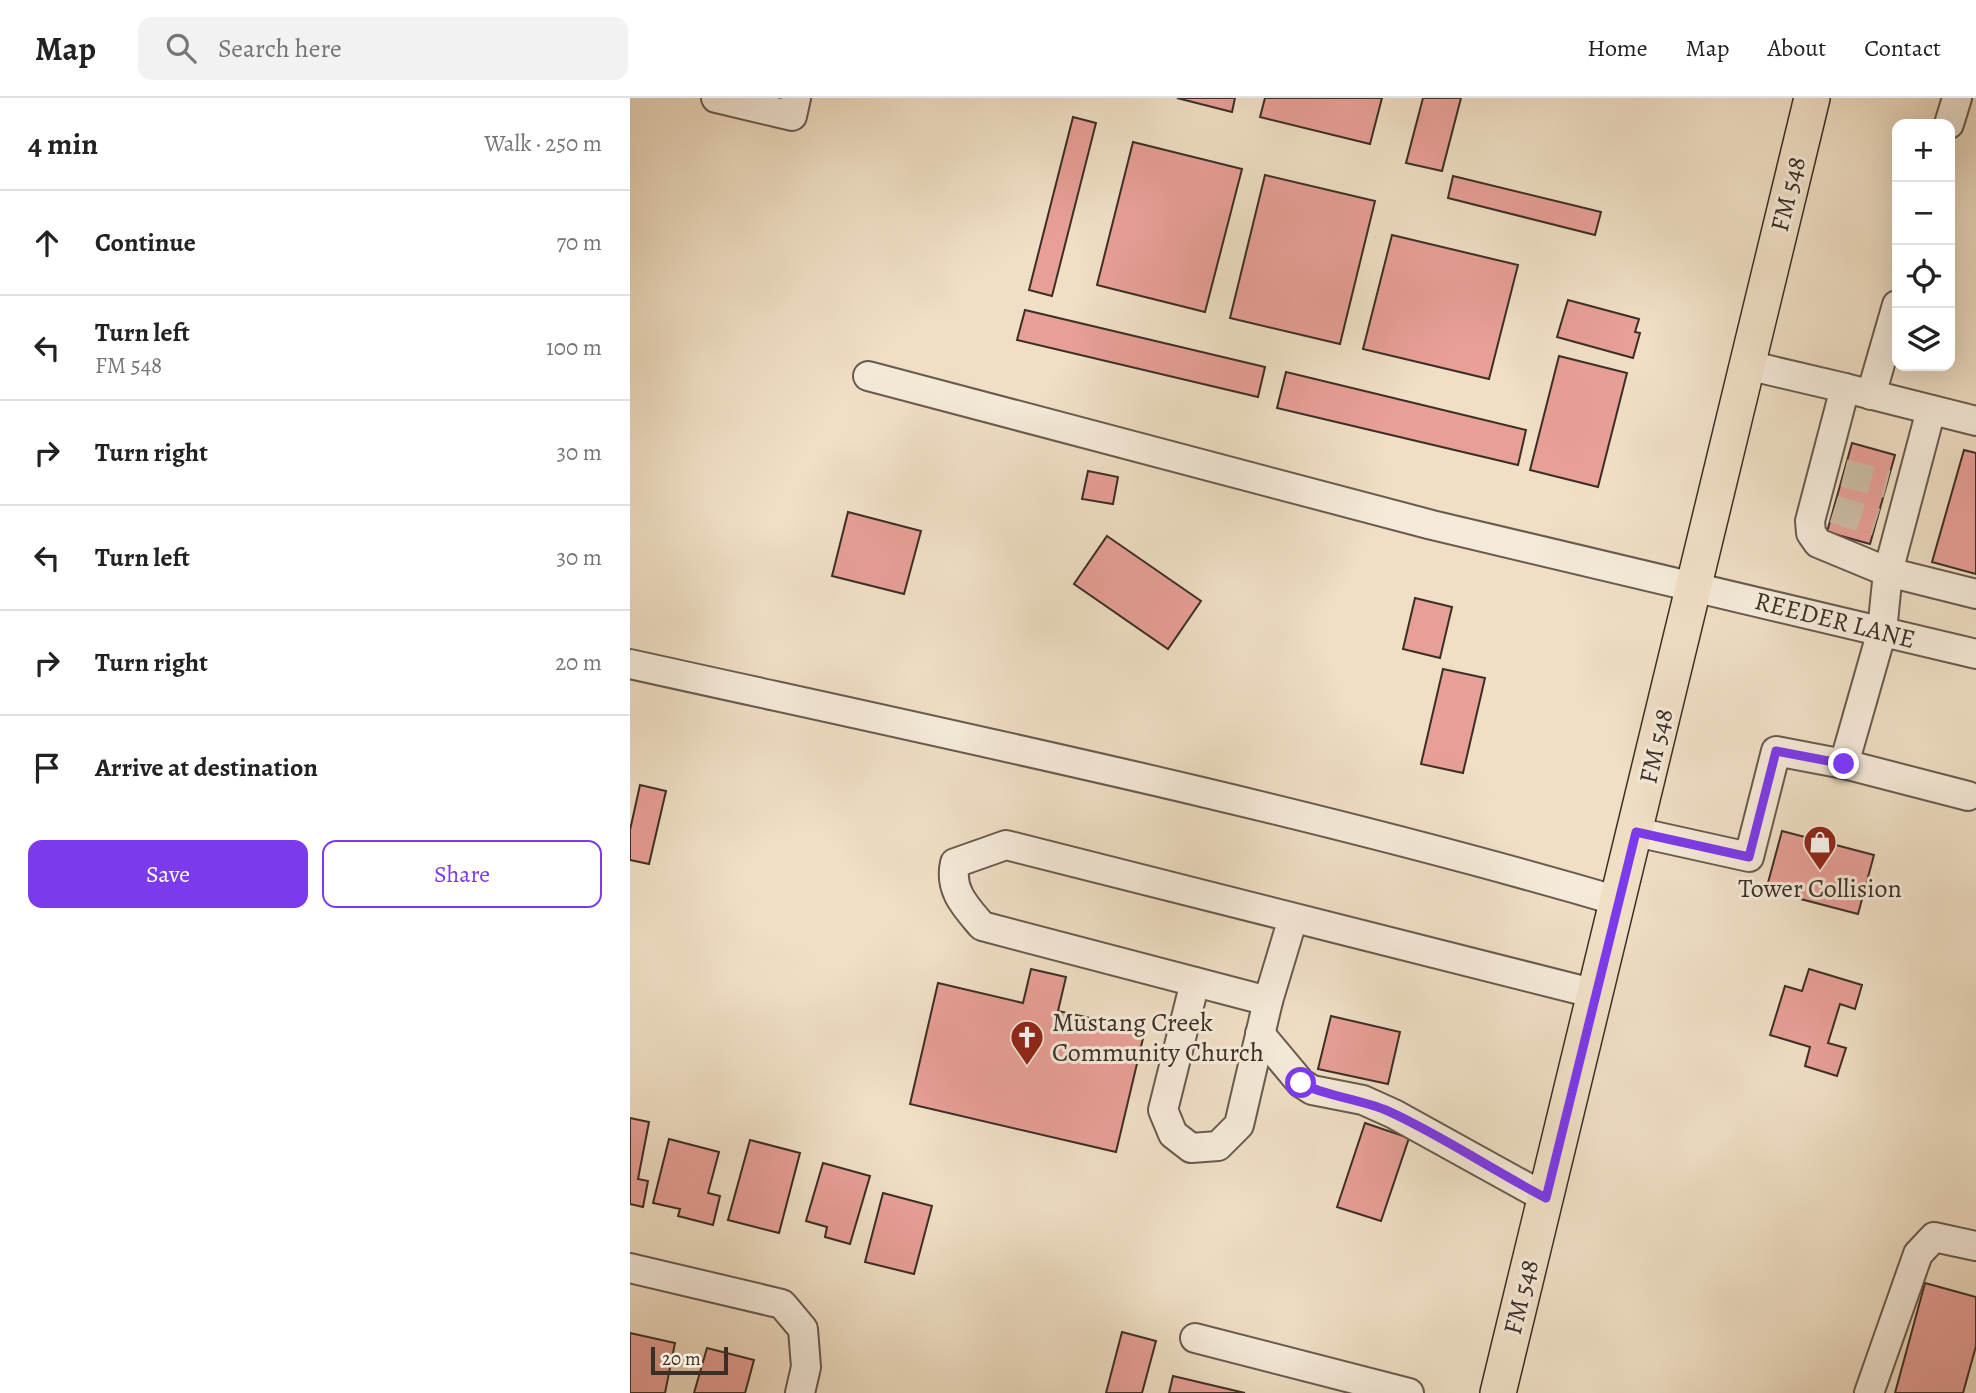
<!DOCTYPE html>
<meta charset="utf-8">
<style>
:root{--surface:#fff;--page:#f2f2f2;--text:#222;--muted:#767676;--line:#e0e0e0;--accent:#7c3aed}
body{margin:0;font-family:Alegreya,serif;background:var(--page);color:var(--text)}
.controls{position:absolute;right:21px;top:21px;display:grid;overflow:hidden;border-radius:14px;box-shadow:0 7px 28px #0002}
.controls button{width:63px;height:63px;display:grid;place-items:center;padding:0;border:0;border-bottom:2px solid var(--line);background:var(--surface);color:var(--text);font:35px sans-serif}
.scale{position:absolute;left:21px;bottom:18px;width:77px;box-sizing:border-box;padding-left:7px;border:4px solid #3a2f27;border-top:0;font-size:19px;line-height:24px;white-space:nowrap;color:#3a2f27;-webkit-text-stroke:5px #f5ead9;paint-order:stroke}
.stop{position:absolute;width:21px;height:21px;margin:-16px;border:5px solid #7c3aed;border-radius:50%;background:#fff}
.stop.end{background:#7c3aed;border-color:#fff;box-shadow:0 2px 7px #0008}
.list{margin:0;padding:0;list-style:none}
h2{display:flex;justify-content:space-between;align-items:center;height:91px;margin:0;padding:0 28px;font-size:30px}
h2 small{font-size:23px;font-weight:400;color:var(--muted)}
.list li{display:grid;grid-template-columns:46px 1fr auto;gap:21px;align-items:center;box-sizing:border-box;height:105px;padding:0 28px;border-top:2px solid var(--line)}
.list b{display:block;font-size:26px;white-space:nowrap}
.list p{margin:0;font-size:23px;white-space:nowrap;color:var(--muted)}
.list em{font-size:23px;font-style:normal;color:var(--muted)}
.actions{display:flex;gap:14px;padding:21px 28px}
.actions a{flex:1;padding:16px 0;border:2px solid var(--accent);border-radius:14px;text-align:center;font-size:24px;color:var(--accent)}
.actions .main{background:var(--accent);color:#fff}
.icon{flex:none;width:38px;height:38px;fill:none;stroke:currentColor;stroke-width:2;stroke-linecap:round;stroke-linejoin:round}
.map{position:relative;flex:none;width:1346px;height:1295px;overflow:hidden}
header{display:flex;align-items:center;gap:42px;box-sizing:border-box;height:98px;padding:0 35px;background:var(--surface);border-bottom:2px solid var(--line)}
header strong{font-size:33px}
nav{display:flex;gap:38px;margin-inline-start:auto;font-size:24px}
.search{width:490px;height:63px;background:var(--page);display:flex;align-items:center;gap:18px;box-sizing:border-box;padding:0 24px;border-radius:14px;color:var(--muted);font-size:26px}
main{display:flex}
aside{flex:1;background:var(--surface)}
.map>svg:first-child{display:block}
</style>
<header>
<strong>Map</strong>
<div class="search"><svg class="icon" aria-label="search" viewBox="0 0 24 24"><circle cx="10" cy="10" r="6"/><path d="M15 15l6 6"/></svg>Search here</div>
<nav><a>Home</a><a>Map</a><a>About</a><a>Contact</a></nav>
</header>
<main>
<aside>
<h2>4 min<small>Walk · 250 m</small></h2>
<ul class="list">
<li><svg class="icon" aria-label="ahead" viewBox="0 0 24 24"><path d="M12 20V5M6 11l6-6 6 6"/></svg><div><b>Continue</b></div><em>70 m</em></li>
<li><svg class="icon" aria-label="left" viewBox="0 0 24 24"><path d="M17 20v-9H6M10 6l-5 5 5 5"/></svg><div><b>Turn left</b><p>FM 548</p></div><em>100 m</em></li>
<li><svg class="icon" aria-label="right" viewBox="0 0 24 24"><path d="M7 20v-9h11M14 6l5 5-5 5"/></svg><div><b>Turn right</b></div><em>30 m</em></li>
<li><svg class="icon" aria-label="left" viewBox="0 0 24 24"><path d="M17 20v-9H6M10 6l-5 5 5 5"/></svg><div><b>Turn left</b></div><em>30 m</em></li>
<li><svg class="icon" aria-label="right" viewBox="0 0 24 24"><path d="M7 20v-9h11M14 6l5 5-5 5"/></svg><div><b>Turn right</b></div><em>20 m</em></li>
<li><svg class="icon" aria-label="arrive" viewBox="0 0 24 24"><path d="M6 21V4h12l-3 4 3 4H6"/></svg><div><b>Arrive at destination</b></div></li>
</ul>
<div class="actions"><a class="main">Save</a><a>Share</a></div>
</aside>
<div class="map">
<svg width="1346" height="1295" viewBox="0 0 1346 1295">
<rect width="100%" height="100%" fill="#f0dfc5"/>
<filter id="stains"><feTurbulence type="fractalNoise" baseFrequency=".00286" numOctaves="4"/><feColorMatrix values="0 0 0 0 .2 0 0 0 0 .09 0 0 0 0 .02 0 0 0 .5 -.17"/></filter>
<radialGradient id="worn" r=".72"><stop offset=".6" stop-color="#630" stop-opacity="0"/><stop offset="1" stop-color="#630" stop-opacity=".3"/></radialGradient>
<g fill="#e89f97" stroke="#3a2f27" stroke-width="2">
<path d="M547 0H605L602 14Z"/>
<path d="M635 0H752L740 46 630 19Z"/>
<path d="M793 0H831L812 73 776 65Z"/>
<path d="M443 19 466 25 422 198 399 192Z"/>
<path d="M503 44 612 71 575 214 467 187Z"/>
<path d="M635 77 745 103 710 246 600 220Z"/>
<path d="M823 78 971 114 965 137 818 100Z"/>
<path d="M762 137 888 167 859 281 733 251Z"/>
<path d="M938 202 1009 221 1005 234 1010 235 1003 260 927 239Z"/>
<path d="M395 212 635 269 628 299 387 242Z"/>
<path d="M929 258 997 275 968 389 900 372Z"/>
<path d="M656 274 896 332 888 367 647 310Z"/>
<path d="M1222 345 1265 357 1240 446 1197 434Z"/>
<path d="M1334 352 1346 355V476L1302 464Z"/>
<path d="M458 373 488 379 483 406 452 401Z"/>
<path d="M218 414 291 433 274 496 202 478Z"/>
<path d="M477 438 571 503 538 551 444 486Z"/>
<path d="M785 500 822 509 810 560 773 551Z"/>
<path d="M813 571 855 580 833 675 791 666Z"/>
<path d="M10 687 36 693 19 766 0 762V732Z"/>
<path d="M1152 733 1244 757 1228 816 1136 792Z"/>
<path d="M401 871 436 879 428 913 515 932 486 1054 280 1006 308 885 393 905Z"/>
<path d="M1179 871 1232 887 1225 911 1210 906 1198 945 1216 950 1207 978 1175 968 1180 949 1140 937 1155 888 1172 893Z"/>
<path d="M701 918 770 934 758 986 688 971Z"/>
<path d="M0 1020 19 1024 8 1081 18 1083 13 1109 0 1106Z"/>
<path d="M735 1025 779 1040 751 1123 707 1109Z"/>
<path d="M39 1041 89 1054 78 1095 90 1098 83 1127 48 1118 50 1111 23 1105Z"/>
<path d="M120 1042 170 1055 149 1135 98 1122Z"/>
<path d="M193 1065 240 1078 220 1146 195 1139 197 1129 176 1123Z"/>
<path d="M253 1095 302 1108 284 1176 235 1164Z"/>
<path d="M1295 1185 1346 1199V1248L1333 1295H1265Z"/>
<path d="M492 1234 526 1243 512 1295H476Z"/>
<path d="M0 1235 45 1245 35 1295H0Z"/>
<path d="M77 1250 124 1262 115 1295H64Z"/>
<path d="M543 1278 615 1295H539Z"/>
</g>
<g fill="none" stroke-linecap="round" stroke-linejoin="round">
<g stroke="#ccbca5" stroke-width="28" stroke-dasharray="28 14" stroke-linecap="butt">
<path d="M1214 375 1257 386"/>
<path d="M1204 411 1246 424"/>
</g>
<defs>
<g id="minor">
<path d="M86 0 162 18 166 0"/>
<path d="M1319 26 1327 0"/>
<path d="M238 278 802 427 1346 556"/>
<path d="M1215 290 1346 323"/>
<path d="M1241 297 1267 207"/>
<path d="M1301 312 1258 474 1346 496"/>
<path d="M0 566C330 639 664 708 988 803"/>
<path d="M1214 666 1338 698"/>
<path d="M1006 734 1119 759 1146 653 1214 666 1252 533 1258 474 1188 445 1181 435 1180 423 1215 290 1117 267"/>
<path d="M663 820 638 903 352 828C335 808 319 792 325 765L376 747 966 896"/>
<path d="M565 884 533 1012 543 1036 561 1050 588 1048 609 1027 638 903"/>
<path d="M630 936 671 985 682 992 733 1002 764 1016 916 1100"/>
<path d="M0 1170 152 1206 173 1231 176 1269 170 1295"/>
<path d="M565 1240 779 1295"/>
<path d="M1239 1295 1288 1156 1304 1139 1346 1148"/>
</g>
<path id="major" d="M868 1295 1182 0"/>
</defs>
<use href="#minor" stroke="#685b4e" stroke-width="32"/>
<use href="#major" stroke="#3a2f27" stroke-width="38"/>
<use href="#minor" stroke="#f5ead9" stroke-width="28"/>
<use href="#major" stroke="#f0dfc5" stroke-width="35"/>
</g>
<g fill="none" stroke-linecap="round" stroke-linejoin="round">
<path stroke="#7c3aed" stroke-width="9" d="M671 985C694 998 730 1001 758 1013 811 1037 864 1073 916 1100L1006 734 1119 759 1146 653 1214 666"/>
</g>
<defs>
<symbol id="shop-pin" viewBox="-11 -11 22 30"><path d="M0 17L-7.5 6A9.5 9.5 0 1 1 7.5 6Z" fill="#8f2418" stroke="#f5ead9"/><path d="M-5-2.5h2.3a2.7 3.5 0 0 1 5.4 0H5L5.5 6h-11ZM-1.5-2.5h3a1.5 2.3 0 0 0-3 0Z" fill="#fff"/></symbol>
<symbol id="church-pin" viewBox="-11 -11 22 30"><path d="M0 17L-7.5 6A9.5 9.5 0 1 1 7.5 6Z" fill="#8f2418" stroke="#f5ead9"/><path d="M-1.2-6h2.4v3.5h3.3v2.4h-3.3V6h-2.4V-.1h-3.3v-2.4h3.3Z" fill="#fff"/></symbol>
</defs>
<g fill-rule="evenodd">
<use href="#shop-pin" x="1171" y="725" width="38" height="52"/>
<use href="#church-pin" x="378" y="920" width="38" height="52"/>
</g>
<g text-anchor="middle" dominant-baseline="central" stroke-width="6" stroke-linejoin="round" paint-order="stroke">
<g font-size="26" fill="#3a2f27" stroke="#f5ead9">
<text transform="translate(1158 96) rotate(-76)">FM 548</text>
<text transform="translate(1205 522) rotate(14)">REEDER LANE</text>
<text transform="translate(1026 648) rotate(-77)">FM 548</text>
<text transform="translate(891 1199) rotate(-76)">FM 548</text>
</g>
<g font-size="26" fill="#3a2f27" stroke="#f5ead9">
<text x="1190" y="790">Tower Collision</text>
<text x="422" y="924" text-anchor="start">Mustang Creek<tspan x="422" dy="30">Community Church</tspan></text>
</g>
</g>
<rect width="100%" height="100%" filter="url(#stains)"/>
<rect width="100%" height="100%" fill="url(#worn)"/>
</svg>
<div class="controls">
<button>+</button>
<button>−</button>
<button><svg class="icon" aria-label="locate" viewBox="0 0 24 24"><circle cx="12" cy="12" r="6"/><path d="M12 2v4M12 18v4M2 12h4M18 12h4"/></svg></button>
<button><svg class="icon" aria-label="layers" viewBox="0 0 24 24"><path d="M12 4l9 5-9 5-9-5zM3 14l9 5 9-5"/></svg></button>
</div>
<div class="scale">20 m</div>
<div class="stop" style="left:671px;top:985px"></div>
<div class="stop end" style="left:1214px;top:666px"></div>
</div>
</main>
